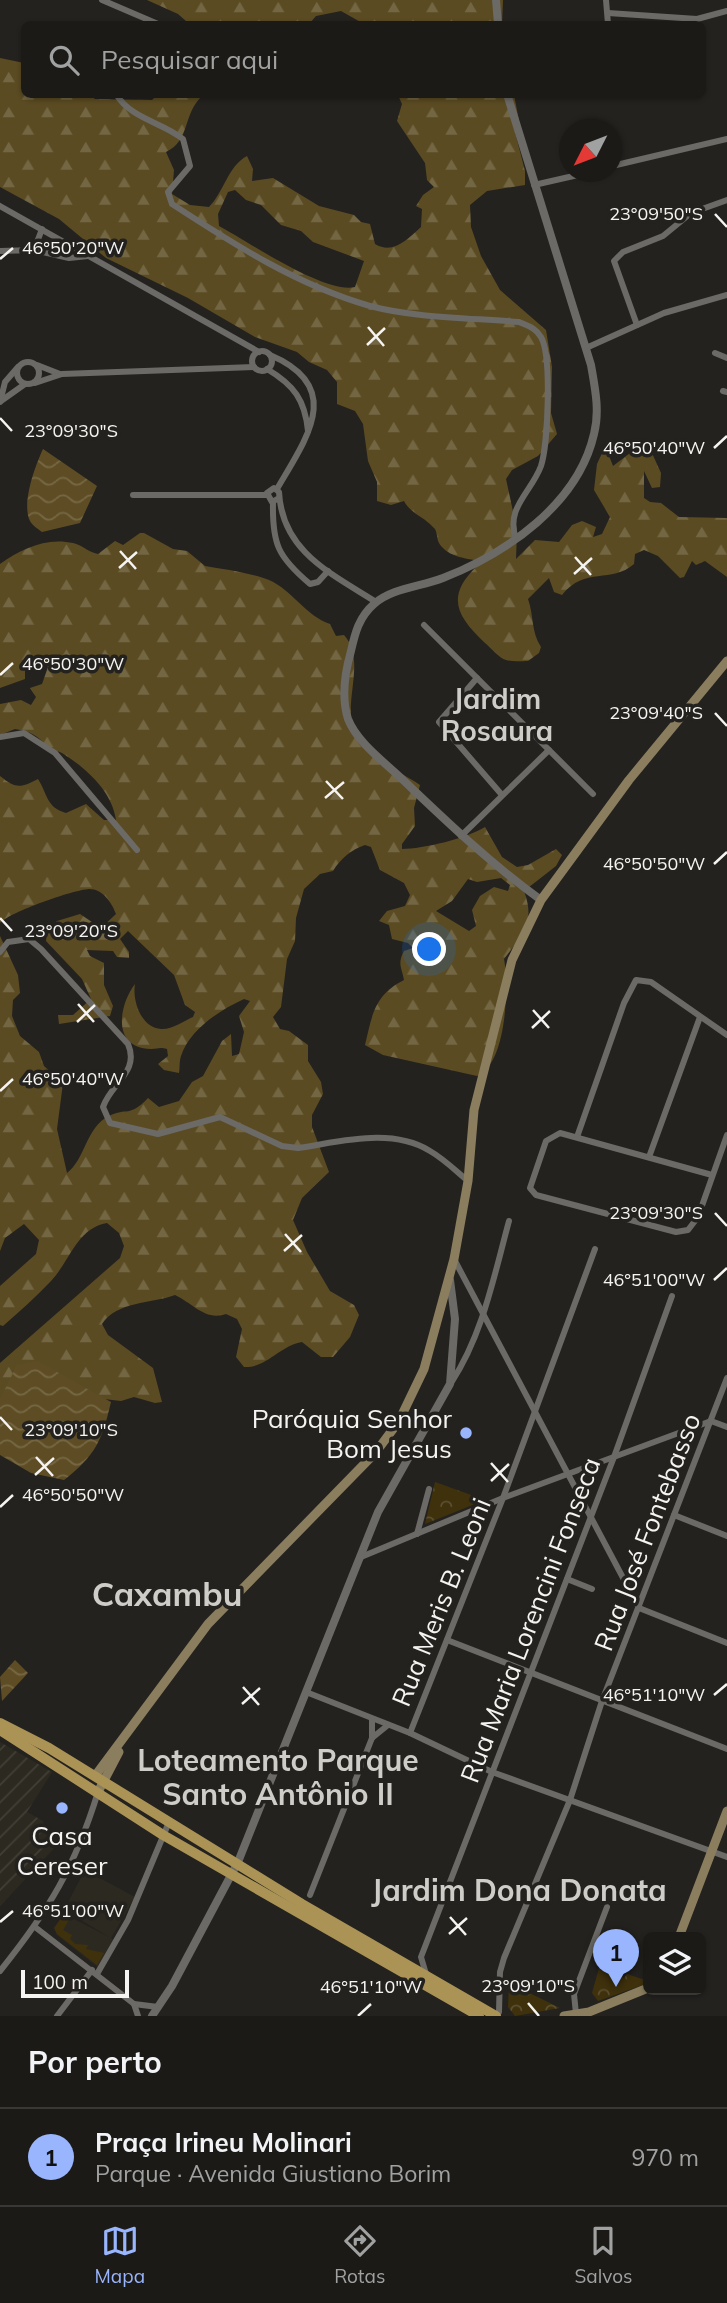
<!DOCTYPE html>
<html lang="pt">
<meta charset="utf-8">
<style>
:root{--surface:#1b1a17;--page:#282724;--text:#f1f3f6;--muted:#a0a1a1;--line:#393836;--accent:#99b5fd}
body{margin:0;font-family:Mulish,sans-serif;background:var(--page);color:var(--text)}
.controls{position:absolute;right:21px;bottom:21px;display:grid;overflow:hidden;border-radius:10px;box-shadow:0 2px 5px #0004}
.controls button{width:63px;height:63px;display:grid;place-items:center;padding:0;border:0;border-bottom:2px solid var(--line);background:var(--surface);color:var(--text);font:35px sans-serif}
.compass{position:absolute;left:559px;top:119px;width:63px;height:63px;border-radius:50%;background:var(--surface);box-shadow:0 2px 5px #0004;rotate:228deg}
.scale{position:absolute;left:21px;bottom:18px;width:108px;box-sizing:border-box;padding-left:7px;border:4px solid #f5f4f2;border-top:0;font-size:19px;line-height:24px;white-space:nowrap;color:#f5f4f2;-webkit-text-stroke:5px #24221f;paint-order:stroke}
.you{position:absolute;left:430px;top:950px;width:24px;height:24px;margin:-18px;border:5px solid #fff;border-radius:50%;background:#1a73e8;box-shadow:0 0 0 10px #1a73e833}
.badge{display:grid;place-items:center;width:46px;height:46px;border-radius:50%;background:var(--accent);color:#111;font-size:23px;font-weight:700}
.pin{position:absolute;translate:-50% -58px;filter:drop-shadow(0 2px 4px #0008)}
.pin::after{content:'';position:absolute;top:37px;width:24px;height:21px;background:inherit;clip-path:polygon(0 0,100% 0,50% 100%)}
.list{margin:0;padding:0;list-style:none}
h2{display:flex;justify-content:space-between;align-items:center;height:91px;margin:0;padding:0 28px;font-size:30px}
h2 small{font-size:23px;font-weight:400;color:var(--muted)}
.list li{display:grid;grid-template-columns:46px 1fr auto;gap:21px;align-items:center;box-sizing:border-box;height:98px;padding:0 28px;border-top:2px solid var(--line)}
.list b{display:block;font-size:26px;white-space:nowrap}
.list p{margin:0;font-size:23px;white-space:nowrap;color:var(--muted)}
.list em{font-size:23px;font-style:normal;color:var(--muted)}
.icon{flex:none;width:38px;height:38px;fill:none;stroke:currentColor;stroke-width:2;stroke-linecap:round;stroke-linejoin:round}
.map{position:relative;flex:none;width:727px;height:2016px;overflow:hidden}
.search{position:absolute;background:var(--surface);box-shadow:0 2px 5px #0004;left:21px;right:21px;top:21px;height:77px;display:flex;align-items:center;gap:18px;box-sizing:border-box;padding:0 24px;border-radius:10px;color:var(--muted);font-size:26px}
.sheet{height:189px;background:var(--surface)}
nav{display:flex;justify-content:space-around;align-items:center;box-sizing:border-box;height:98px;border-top:2px solid var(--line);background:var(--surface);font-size:19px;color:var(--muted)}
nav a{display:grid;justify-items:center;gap:4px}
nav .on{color:var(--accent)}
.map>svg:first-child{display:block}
</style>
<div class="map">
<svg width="727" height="2016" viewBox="0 0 727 2016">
<defs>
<pattern id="industrial-furrows" width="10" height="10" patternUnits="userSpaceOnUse" patternTransform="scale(1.75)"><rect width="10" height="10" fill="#2c2920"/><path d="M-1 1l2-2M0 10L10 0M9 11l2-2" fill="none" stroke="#413e36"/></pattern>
<pattern id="forest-firs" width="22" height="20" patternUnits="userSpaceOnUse" patternTransform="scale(1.75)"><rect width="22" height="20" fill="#5b4b22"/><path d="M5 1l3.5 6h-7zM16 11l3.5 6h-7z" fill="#736643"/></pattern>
<pattern id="park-crowns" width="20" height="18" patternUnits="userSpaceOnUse" patternTransform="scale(1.75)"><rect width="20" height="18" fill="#3f310c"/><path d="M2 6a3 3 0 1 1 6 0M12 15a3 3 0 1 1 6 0" fill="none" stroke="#5b4f30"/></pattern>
<pattern id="water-waves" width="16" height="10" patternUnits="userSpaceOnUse" patternTransform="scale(1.75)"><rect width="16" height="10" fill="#5e4d24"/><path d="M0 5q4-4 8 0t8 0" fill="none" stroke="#766744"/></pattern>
</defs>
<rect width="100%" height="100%" fill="#24221f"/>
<path fill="#2c2920" d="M85 1870 135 1897 111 1938 116 1942 100 1969 56 1934 68 1916 111 1938 64 1910Z"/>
<path fill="url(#industrial-furrows)" d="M0 1742 52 1772 27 1812 43 1821 48 1835 60 1842 0 1906Z"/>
<g fill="url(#forest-firs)" fill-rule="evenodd">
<path d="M147 0H503L502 24H364L341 11 316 16 309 24H279L277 22 270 24H183L186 21 178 14Z"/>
<path d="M0 58 24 63V94H88L95 99 152 100 157 95H203C182 114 191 140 166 152L174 170 172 194 190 205 209 207C224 192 228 166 247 156L253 169 252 181 273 178 319 206 354 215 361 222 370 224 375 244C393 255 408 239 421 227L422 209 416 206 423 195 434 187 427 180 425 163 397 121 402 104 398 95H514L521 131 515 132 525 171V185L487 191 470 205 471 227 481 256 500 290 546 330 552 367 551 413 557 434 538 456 512 470 506 479 517 530 516 559 535 540 559 542 572 525 582 521 596 527 593 537 602 534 610 517 594 490 597 464 604 449 606 448 613 466 634 450 651 451 661 473 660 487 652 488 644 471V498L650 502 661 503 679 517 727 518V577L705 561 696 565 692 561 684 577 680 578 658 556 644 550 635 554 634 564C611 584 585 566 562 595L554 592 549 578 528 599C534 616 531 632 541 647L539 653 528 661C522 661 513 662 506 660 499 658 491 648 485 643 457 616 445 597 477 566L474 560C462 558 446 555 439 543 436 537 438 531 433 527 423 516 411 514 404 501L391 505 377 501V482L368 461 363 424 355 411 337 404V382L327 370 309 362 297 352 255 337 188 298 106 258 59 219 0 187ZM235 190 246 200 261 205 281 225 301 231 313 242 364 261 355 287C324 294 249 242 219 226L218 214 228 192Z"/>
<path d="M140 533H144L173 549 187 551 205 566C223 569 251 573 269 580 292 590 306 616 330 624L336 636 344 635C368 662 340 705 356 736 371 765 396 768 420 785L414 808 415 826 402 844V849C423 849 468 838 485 827L502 857 517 867 528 865 556 849 562 855 556 866 524 891C536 923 522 935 504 959 509 985 507 1064 477 1076L383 1055 365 1045C372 1016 374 995 404 980 402 968 397 964 404 951L413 948 408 943 392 939 389 925 379 921 387 911 405 906 410 895 404 883 380 870 371 847 365 845C351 850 341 858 333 871L320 874 304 889 296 918 295 941 287 959 281 1007 273 1017 280 1029 289 1031 308 1045V1061L321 1082 323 1094 312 1115V1127L329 1172 302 1198 293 1220 307 1252 330 1291 354 1305 359 1315 350 1337 333 1357H321L302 1342C279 1346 267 1368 244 1367L236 1357 242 1329 237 1319 226 1314C205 1321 194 1304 175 1295 151 1304 117 1301 102 1324L108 1335 153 1368 162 1402 155 1403 134 1397 121 1401 87 1397 0 1412V1363L120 1258 124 1246 119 1233 107 1223C77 1228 70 1261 51 1281 36 1297 19 1312 3 1326L0 1325V1286L36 1254 39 1240 24 1224 5 1238 0 1251V936L18 975 20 993 13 1000 12 1016 20 1036 39 1052 44 1066 63 1083 57 1129 67 1173C85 1160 86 1127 109 1116 127 1107 129 1118 148 1098L159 1107 179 1101 192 1082 203 1076 222 1041 231 1034 232 1056 239 1054 244 1032 239 1016 250 1001 244 999C220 1010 190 1029 181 1056 179 1062 180 1068 179 1073L164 1070 158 1064 168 1056 167 1049C159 1047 158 1049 151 1049 111 1048 119 1005 135 984 132 1000 141 1028 161 1029 171 1030 184 1021 193 1017L195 1012 185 1005 174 975 128 931 120 939 129 952V958L117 957 113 951 87 950 90 956 104 963V985L113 1006 110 1016 59 1024 58 1015H73L91 999 82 979 46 941 47 929 57 921 80 914 101 928 116 914C112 903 103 889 89 889 73 890 10 912 0 923V776C16 789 21 788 38 779 48 795 46 807 66 813L86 804 104 820H116C112 791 86 768 62 753 58 751 50 749 47 746 38 736 30 731 15 729L0 735V704L21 700 31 705 36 697 30 688 42 684 48 667 44 663 32 664 25 671V679L0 688V564C21 549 46 537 73 543 82 545 88 552 98 554L115 541 123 545ZM501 878 510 885 508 891 494 887 480 896 472 910 476 926 469 931 436 911 452 901 468 879 477 882Z"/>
</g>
<g fill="url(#park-crowns)">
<path d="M435 1482 485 1500 425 1524Z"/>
<path d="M64 1914 70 1918 63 1930 72 1935 70 1939 75 1944 88 1945 86 1949 104 1953 97 1965 57 1934 54 1928Z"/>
<path d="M599 1968 624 1978 627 1974 645 1980 643 1985 598 2001 592 1993Z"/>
<path d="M509 1984V1983L560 2008 515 2016 508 2007Z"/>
</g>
<g fill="url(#water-waves)">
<path d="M43 449 97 486 80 523 42 532C38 529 32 525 30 521 21 503 36 464 43 449Z"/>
<path d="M37 1361 111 1402C102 1440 96 1455 64 1480L31 1473 0 1455V1399L17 1365Z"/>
<path d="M15 1660 28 1673 2 1701 0 1677Z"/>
</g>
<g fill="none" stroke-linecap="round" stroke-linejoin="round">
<g stroke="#6b6a66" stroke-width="6">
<path d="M102 0 158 24"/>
<path d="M606 0 608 24"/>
<path d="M608 13 697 19 727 11"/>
<path d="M116 94C131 119 162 122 183 139L190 166 168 192 172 204C235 245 297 285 370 306 415 318 472 318 519 322 528 326 536 328 541 337 552 356 548 444 541 466 531 493 505 508 516 539"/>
<path d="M612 166 727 139"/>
<path d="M534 185 591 172"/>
<path d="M0 206 259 352"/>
<path d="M34 250 42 229"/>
<path d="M0 251 34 250 69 258 88 256"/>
<path d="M637 325 614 261 623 252 663 236 691 213 727 200"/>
<path d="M586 348 664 313 727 295"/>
<circle cx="262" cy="361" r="10"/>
<path d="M715 353 727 358"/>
<path d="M270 355C346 387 306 439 277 489"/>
<circle cx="28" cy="373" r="11"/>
<path d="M37 365 60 374"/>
<path d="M267 369C294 385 305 400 308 431"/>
<path d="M35 383 62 374 254 367"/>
<path d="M723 391 727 392"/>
<path d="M1 401 25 384"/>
<path d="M0 402 5 382 18 367"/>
<path d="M133 495H267"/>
<path d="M279 498 272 502 267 493 274 488 279 492C282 551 330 573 376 602"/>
<path d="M273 502C272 544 278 557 310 584L318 582 328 571"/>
<path d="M424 625 593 794"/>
<path d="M477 678 439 722 502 795"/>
<path d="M0 737 24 733 55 753 137 850"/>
<path d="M461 836 549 750"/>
<path d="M0 952 8 942 29 939 41 949 128 1044C140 1072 111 1083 103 1107L110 1123 158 1134 220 1117 282 1146 298 1148C340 1142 391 1127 430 1151 444 1159 456 1171 468 1181"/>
<path d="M577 1137 624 1003 636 980 651 982 727 1035"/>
<path d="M649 1157 700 1017"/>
<path d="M712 1175 560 1133 546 1141 530 1188 536 1195 676 1232 688 1230 698 1217 727 1135"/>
<path d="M454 1259 639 1608 727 1643"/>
<path d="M451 1383C483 1334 494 1276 509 1221"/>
<path d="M674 1515 727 1536"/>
<path d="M417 1534 429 1489"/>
<path d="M361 1557 503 1498 711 1421 727 1427"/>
<path d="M567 1579 592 1589"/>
<path d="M447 1640 727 1749"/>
<path d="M306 1692 410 1733 492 1772 727 1857"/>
<path d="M372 1719V1738"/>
<path d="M410 1733 503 1498 595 1249"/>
<path d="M310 1895 372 1738 388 1725"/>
<path d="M35 1927 134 2004 158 2007"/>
<path d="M0 1971C49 1910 75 1867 98 1792"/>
<path d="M97 1974 128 1920 169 1822"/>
<path d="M426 1974 421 1957 614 1457 672 1296"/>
<path d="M134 2004 138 2016"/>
<path d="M576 2014 574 1994 607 1907"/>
<path d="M57 2016 92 1970"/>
<path d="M496 2016 499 2012 500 1972 504 1958 570 1800 602 1701 727 1378"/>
</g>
<g stroke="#6b6a66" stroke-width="8">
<path d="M496 0 498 24"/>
<path d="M507 94 591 365C595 388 600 411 594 434 578 504 507 553 443 578 420 587 392 588 374 604 359 617 355 633 351 651 345 672 341 697 348 719 357 742 383 761 401 778 446 821 490 863 541 900"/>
<path d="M152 2016 172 1986 238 1862 378 1512 450 1384 455 1319 450 1280"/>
</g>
<g stroke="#8b7e5e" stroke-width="9">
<path d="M95 1776 208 1624 376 1452 399 1421 424 1369 454 1259 468 1181 474 1110 512 960 541 900 629 780 727 661"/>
<path d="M98 1792 119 1752"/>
<path d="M679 1937 727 1811"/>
<path d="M564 2016 589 2012 648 1988"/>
</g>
<g stroke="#ab9356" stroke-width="10">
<path d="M0 1723 49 1748 302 1904 496 2016"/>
<path d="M0 1730 163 1835 479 2016"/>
</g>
</g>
<path fill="none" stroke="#f5f4f2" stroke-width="2.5" d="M715 214 727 227M0 259 13 248M368 327 384 346M367 345 385 328M0 418 12 431M714 448 727 436M120 551 136 569M575 557 591 575M119 568 137 552M574 574 592 558M0 675 13 663M715 713 727 726M326 781 343 799M325 798 344 782M714 864 727 852M0 918 12 931M78 1004 94 1022M533 1010 549 1028M77 1022 95 1005M532 1028 550 1011M0 1091 13 1079M715 1213 727 1226M285 1234 301 1252M284 1251 302 1235M714 1280 727 1268M0 1417 12 1430M36 1457 53 1476M491 1463 508 1482M35 1475 54 1458M491 1481 509 1464M0 1507 13 1495M243 1687 259 1705M714 1695 727 1684M242 1704 260 1688M450 1917 466 1935M0 1922 13 1911M449 1934 467 1918M528 2003 539 2016M358 2016 371 2004"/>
<g fill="#99b5fd" stroke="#24221f" stroke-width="2.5">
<circle cx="466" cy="1433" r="7"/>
<circle cx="62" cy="1808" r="7"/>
</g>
<g text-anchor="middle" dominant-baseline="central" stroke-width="7" stroke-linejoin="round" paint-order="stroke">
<g font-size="26" fill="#f5f4f2" stroke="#24221f" text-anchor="end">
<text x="452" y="1418">Paróquia Senhor<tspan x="452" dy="30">Bom Jesus</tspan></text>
<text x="62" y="1835" text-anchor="middle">Casa<tspan x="62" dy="30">Cereser</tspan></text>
</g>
<g font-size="26" fill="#f5f4f2" stroke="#24221f">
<text transform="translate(647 1532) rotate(-69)">Rua José Fontebasso</text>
<text transform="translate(441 1602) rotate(-68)">Rua Meris B. Leoni</text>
<text transform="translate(530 1620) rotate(-69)">Rua Maria Lorencini Fonseca</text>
</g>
<g font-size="28" font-weight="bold" fill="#cecdc8" stroke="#24221f">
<text x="497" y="698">Jardim<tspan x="497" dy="32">Rosaura</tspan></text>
</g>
<g font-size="30" font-weight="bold" fill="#cecdc8" stroke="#24221f">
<text x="278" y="1760">Loteamento Parque<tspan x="278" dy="34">Santo Antônio II</tspan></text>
<text x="519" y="1890">Jardim Dona Donata</text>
</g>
<g font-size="33" font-weight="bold" fill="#cecdc8" stroke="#24221f">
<text x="167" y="1593">Caxambu</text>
</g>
</g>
<g font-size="18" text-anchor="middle" fill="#f5f4f2" stroke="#24221f" stroke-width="7" stroke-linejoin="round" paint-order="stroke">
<text x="656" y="220">23°09'50"S</text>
<text x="73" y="254">46°50'20"W</text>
<text x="71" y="437">23°09'30"S</text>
<text x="654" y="454">46°50'40"W</text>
<text x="73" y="670">46°50'30"W</text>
<text x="656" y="719">23°09'40"S</text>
<text x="654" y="870">46°50'50"W</text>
<text x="71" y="937">23°09'20"S</text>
<text x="73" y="1085">46°50'40"W</text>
<text x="656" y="1219">23°09'30"S</text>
<text x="654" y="1286">46°51'00"W</text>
<text x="71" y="1436">23°09'10"S</text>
<text x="73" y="1501">46°50'50"W</text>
<text x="654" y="1701">46°51'10"W</text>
<text x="73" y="1917">46°51'00"W</text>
<text x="528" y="1992">23°09'10"S</text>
<text x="371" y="1993">46°51'10"W</text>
</g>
</svg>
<div class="controls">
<button><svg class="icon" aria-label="layers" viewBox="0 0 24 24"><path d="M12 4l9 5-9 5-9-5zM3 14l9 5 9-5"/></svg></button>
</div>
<svg class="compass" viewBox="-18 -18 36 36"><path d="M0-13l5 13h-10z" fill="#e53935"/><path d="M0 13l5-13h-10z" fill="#a0a1a1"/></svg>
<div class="scale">100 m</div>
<div class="you"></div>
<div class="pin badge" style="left:616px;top:1987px">1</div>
<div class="search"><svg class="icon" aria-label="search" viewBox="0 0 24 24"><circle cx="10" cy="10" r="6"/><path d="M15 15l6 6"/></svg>Pesquisar aqui</div>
</div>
<section class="sheet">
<h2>Por perto<small></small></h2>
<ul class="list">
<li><span class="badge">1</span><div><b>Praça Irineu Molinari</b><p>Parque · Avenida Giustiano Borim</p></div><em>970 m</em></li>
</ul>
</section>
<nav>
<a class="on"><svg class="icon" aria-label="map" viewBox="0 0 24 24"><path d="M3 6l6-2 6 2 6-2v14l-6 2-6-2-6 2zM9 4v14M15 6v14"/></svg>Mapa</a>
<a><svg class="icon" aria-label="directions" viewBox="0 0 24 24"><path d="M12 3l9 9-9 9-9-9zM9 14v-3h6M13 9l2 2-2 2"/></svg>Rotas</a>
<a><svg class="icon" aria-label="saved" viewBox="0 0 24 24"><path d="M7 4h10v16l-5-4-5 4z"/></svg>Salvos</a>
</nav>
